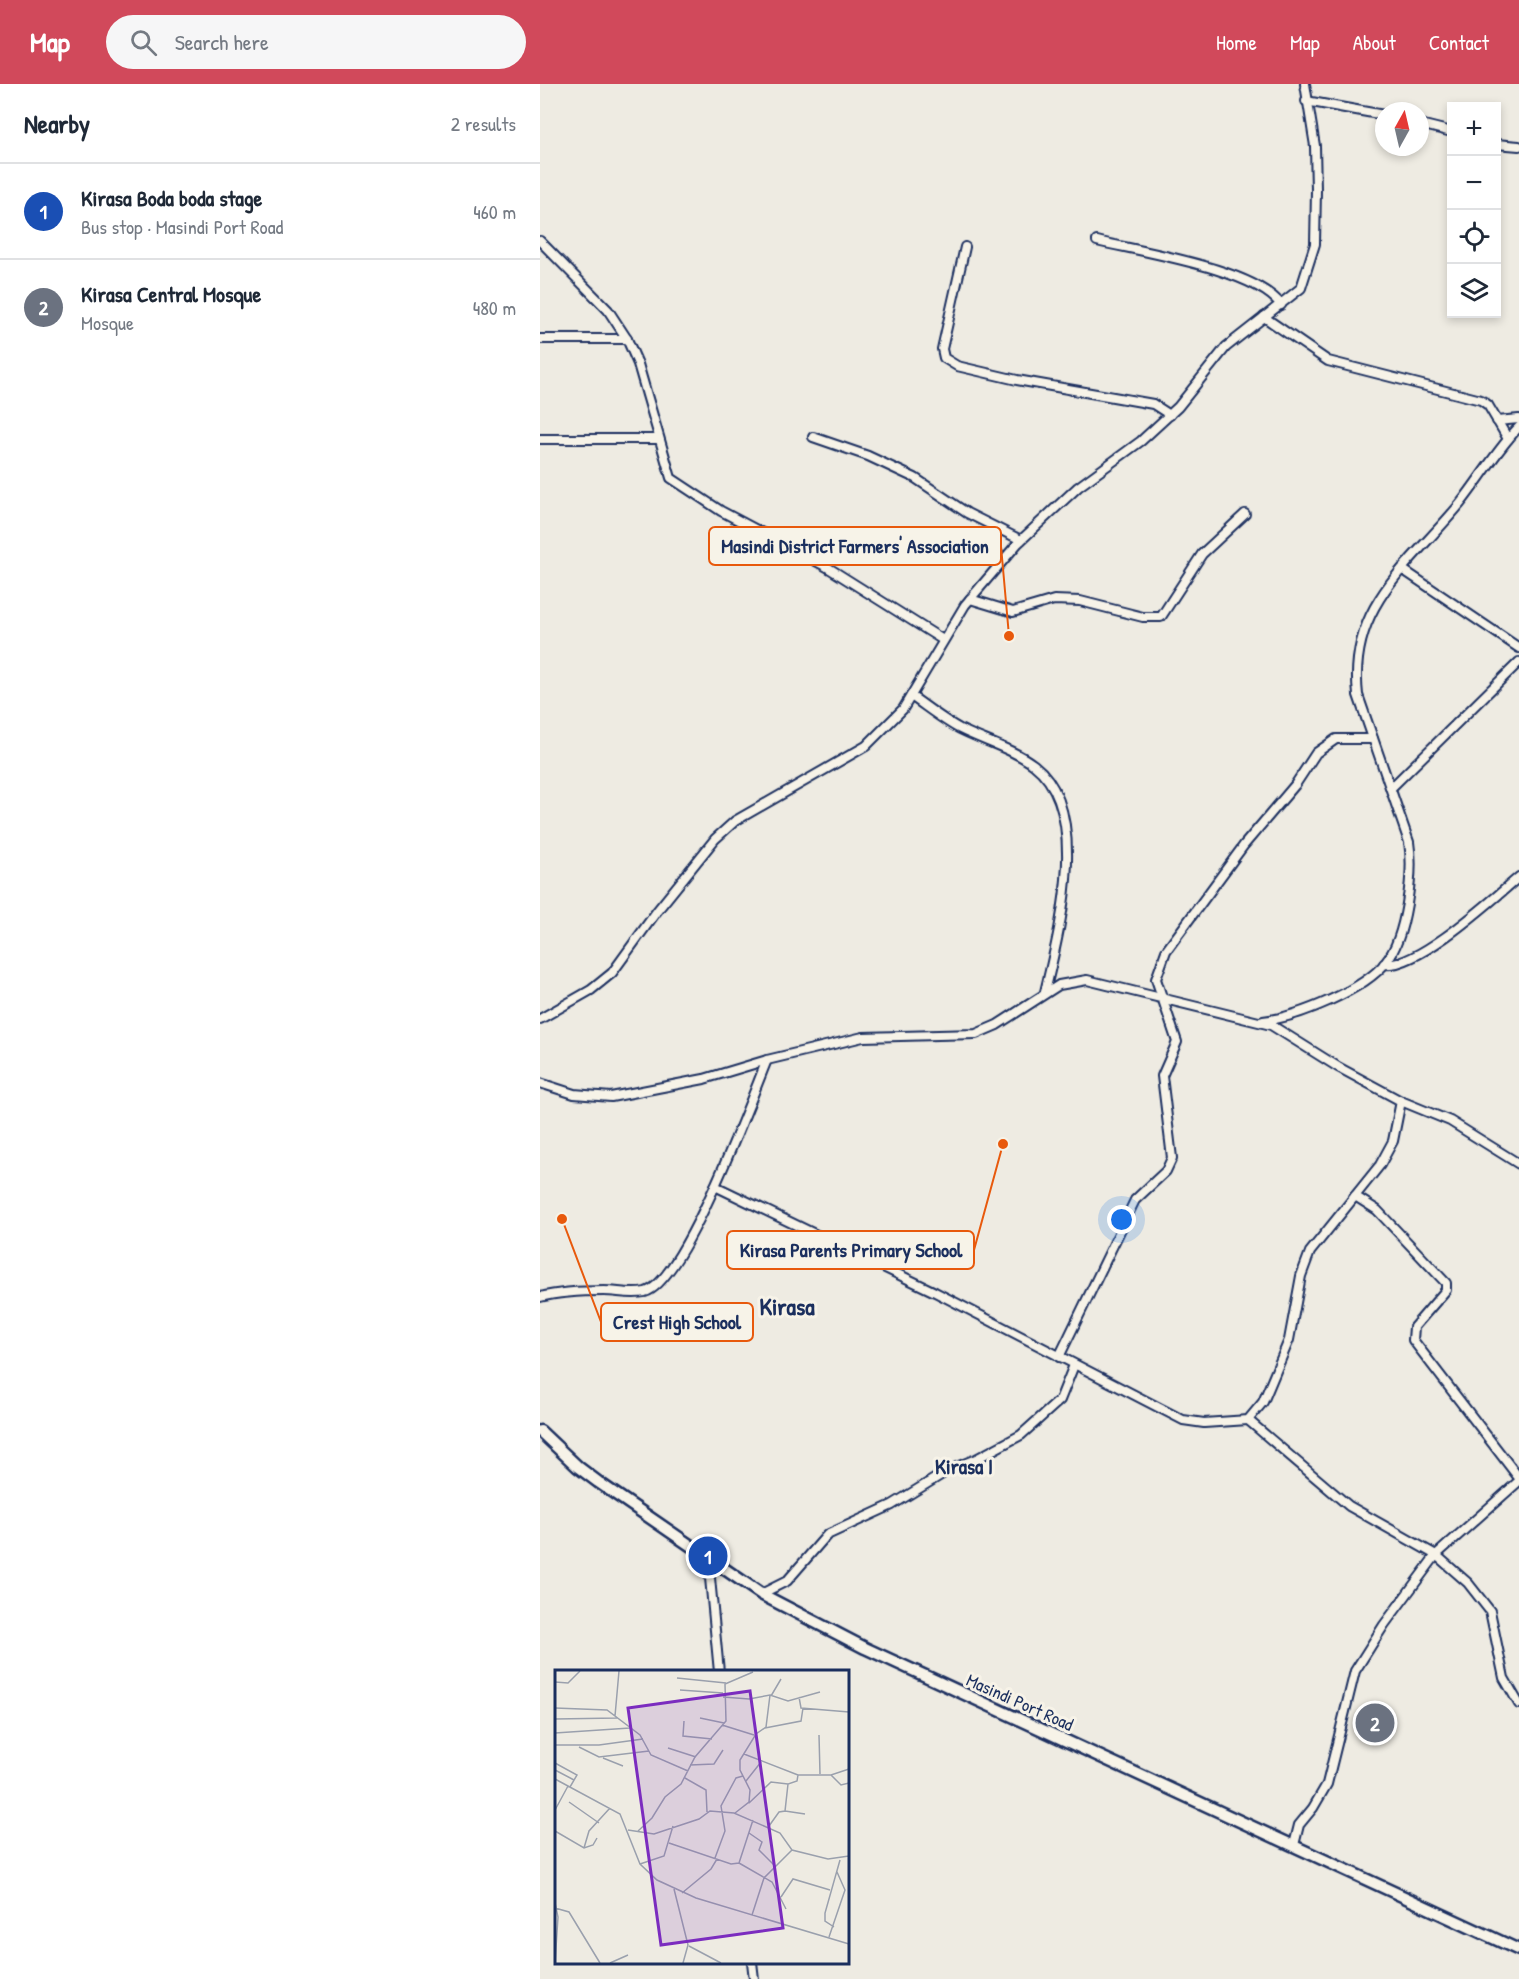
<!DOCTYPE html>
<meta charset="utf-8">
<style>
:root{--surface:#fff;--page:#f6f6f7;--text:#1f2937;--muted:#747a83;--line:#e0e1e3;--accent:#d1495b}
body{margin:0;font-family:"Patrick Hand",sans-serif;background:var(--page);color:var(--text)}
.controls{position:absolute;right:18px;top:18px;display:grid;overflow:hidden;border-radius:0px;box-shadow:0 3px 9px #0003}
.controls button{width:54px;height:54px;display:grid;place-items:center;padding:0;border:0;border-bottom:2px solid var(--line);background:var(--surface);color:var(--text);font:30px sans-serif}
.compass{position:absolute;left:835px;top:18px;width:54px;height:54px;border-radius:50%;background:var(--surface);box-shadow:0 3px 9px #0003;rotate:8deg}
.you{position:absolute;left:582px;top:1136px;width:21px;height:21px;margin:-15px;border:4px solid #fff;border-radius:50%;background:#1a73e8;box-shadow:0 0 0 9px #1a73e833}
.badge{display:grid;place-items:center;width:39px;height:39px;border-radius:50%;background:var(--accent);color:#fff;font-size:20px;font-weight:700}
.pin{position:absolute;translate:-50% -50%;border:3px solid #fff;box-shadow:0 2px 6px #0006}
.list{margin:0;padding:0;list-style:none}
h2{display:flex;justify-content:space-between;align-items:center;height:78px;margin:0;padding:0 24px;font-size:26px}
h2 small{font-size:20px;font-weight:400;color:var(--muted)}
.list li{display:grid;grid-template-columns:39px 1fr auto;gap:18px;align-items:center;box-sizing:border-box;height:96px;padding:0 24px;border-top:2px solid var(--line)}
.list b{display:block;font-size:22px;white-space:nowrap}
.list p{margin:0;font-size:20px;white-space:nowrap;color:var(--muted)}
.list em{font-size:20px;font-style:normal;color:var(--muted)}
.icon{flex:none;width:33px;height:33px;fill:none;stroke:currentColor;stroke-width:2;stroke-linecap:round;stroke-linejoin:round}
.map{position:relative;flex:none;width:979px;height:1895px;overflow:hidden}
header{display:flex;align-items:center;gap:36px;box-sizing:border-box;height:84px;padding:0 30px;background:var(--accent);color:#fff}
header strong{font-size:28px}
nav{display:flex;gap:33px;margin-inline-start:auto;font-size:21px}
.search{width:420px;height:54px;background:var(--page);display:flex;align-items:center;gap:15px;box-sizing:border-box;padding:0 21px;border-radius:33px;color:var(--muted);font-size:22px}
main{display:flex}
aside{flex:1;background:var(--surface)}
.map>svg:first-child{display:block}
</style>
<header>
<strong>Map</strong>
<div class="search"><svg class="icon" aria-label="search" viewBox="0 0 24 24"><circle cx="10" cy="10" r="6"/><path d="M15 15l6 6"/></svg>Search here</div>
<nav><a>Home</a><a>Map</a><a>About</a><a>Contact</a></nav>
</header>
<main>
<aside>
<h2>Nearby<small>2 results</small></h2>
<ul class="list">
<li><span class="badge" style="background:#1a4fb4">1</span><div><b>Kirasa Boda boda stage</b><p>Bus stop · Masindi Port Road</p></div><em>460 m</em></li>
<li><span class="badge" style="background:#6b7280">2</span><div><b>Kirasa Central Mosque</b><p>Mosque</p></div><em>480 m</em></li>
</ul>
</aside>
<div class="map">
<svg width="979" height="1895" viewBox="0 0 979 1895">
<rect width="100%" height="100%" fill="#eeebe2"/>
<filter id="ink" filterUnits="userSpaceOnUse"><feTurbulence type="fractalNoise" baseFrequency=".0167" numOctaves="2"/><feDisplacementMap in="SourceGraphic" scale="12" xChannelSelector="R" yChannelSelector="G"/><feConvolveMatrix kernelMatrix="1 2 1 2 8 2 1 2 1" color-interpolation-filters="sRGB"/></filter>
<g filter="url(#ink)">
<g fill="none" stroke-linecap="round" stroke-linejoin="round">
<defs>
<g id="street">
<path d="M766 17 844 31"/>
<path d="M880 40 912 48"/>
<path d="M956 60 979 62"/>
<path d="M0 157 68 226 87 255 98 280 131 394 181 427 287 483 403 556"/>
<path d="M557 157C602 168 715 185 741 221"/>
<path d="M425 163 402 265 404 274 417 282 477 296 613 320 630 331"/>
<path d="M724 233 788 277 941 316 948 321 968 355"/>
<path d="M0 255H87"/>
<path d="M957 337 979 335"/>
<path d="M273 353 328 372 375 394 427 429 481 456"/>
<path d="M0 355H119"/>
<path d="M862 485 979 564"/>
<path d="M430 515 473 528 514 516 540 517 603 533H621L662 470 705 430"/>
<path d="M371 612C387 623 403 636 420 645 444 657 473 665 494 681 552 726 519 848 505 908"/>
<path d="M851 704 979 578"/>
<path d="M844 880C876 886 954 814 979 793"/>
<path d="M0 935 51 906 72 889 117 827 175 755 195 737 326 662 363 625 425 521 478 459 538 403 601 357 638 323 686 263 761 204 775 160 776 106 775 62 765 0"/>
<path d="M723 937C758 933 824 906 846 878 866 853 874 789 869 758L818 611C808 521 869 482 920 420 940 395 958 364 979 343"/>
<path d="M0 999 34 1010 71 1013 164 995 227 976 323 953 436 950 457 941 519 901 547 896 731 941 798 983 861 1017 910 1037 979 1080"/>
<path d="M175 1102 395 1208 643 1336 664 1339 708 1336 723 1318 749 1256 761 1192 770 1168 840 1081 853 1057 861 1017"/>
<path d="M815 1112 837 1126 906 1199V1206L874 1243 873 1256 979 1394"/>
<path d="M0 1213C20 1208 44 1207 64 1207 77 1207 91 1211 105 1208 144 1198 210 1017 227 976"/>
<path d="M519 1273 595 1116 626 1087 632 1074 622 992 637 958 616 895 626 867 704 761 755 701 776 669 796 655H833"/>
<path d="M708 1336 809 1422 896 1471 928 1499 950 1527 964 1594 979 1620"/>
<path d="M168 1473 179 1588"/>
<path d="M221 1510 247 1497 287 1451 352 1421 409 1386 436 1375 481 1351 520 1316 534 1281"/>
<path d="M754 1761 759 1741 773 1724 787 1700 815 1587 844 1541 896 1471 979 1397"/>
<path d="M212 1878 214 1895"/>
</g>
<path id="secondary" d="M0 1347 38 1383 58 1398 221 1510 325 1564 979 1866"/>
</defs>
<use href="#street" stroke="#1b2f5e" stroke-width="12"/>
<use href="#secondary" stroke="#1b2f5e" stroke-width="15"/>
<use href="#street" stroke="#f7f3e8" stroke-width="8"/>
<use href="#secondary" stroke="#f7f3e8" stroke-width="10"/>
</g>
</g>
<g text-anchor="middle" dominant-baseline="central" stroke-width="6" stroke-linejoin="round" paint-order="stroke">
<g font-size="18" fill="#1b2f5e" stroke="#f7f3e8">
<text transform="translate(480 1618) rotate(24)">Masindi Port Road</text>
</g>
<g font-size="21" font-weight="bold" fill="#1b2f5e" stroke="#f7f3e8">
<text x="424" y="1382">Kirasa I</text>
</g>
<g font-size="24" font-weight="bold" fill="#1b2f5e" stroke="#f7f3e8">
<text x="247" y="1222">Kirasa</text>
</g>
</g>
<g transform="translate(15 1586)">
<rect width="294" height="294" fill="#eeebe2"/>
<path fill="none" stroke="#9aa0ad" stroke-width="1.5" d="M122 8 171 13M0 12 13 13 25 1M125 20 168 23M216 26 226 9M168 27 194 29 215 25 233 31 265 22M244 27 246 38 294 42M0 38 52 40 85 65 96 85 133 101M60 46 64 1M145 48 169 53M0 49 62 48M129 51 128 66 157 69M167 55 199 65M210 58 246 51 248 38M0 63 75 58M264 65 265 104M0 75H44L88 69M24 77 44 87 94 81M113 78 141 87M189 84 243 105M48 88 68 96M0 93 22 105 15 117M135 95 159 94 168 80M0 100 19 110M276 105 286 115 294 113M130 108 151 120 152 142M0 109 65 144 85 194 102 210 141 228 294 274M191 111 206 92M14 132 44 153M194 133 216 112 233 114M0 140 13 116M230 141 250 144M180 143 194 132 195 120 185 100V90L201 64 211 57 215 25M214 156 224 142 230 141 233 114 242 111 243 105H276L294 99M73 160 99 164 144 149 155 141 179 143 225 163 237 180 273 189 294 186M0 161 29 178 38 175 42 168M83 161 97 148 110 127 126 114 140 87 171 51 170 14 198 2M194 163 207 172 204 180 219 195M114 173 176 194 184 193 198 150M29 178 34 161 55 138M160 188 170 161 166 136 181 108 188 106M184 193 217 212 231 239M85 194 109 186 118 156M119 219 133 275 128 293M127 223 156 199 162 189M226 227 238 209 275 220M0 233 3 247 0 293M0 238 14 242 45 293M197 245 209 208 237 180M279 257 270 251V243L285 190M274 267 290 220 282 202M134 276 166 293M55 293 73 285"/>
<path fill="#7b2cbf" fill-opacity="0.15" stroke="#7b2cbf" stroke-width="3" d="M195 21 228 258 106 275 73 38Z"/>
<rect width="294" height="294" fill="none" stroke="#1b2f5e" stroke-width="3"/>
</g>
<path fill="none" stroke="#e8590c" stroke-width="2" d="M469 552L461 462M463 1060L434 1166M22 1135L61 1238"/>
<g fill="#e8590c" stroke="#f7f3e8" stroke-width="2">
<circle cx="469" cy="552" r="6"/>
<circle cx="463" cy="1060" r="6"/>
<circle cx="22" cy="1135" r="6"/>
</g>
<g fill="#f7f3e8" stroke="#e8590c" stroke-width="2">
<rect x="169" y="443" width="292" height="38" rx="6"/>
<rect x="187" y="1147" width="247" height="38" rx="6"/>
<rect x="61" y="1219" width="152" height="38" rx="6"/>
</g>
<g font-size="20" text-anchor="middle" font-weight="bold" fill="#1b2f5e">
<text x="315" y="469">Masindi District Farmers' Association</text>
<text x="311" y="1173">Kirasa Parents Primary School</text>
<text x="137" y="1245">Crest High School</text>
</g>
</svg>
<div class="controls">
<button>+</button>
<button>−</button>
<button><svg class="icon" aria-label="locate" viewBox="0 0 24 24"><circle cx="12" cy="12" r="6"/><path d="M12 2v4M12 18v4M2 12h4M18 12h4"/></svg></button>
<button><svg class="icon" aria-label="layers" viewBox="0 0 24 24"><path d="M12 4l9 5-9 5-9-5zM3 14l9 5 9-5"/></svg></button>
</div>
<svg class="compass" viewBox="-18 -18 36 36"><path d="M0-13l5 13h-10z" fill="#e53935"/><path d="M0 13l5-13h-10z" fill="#747a83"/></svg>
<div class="you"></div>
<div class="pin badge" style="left:168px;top:1472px;background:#1a4fb4">1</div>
<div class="pin badge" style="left:835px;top:1639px;background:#6b7280">2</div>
</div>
</main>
